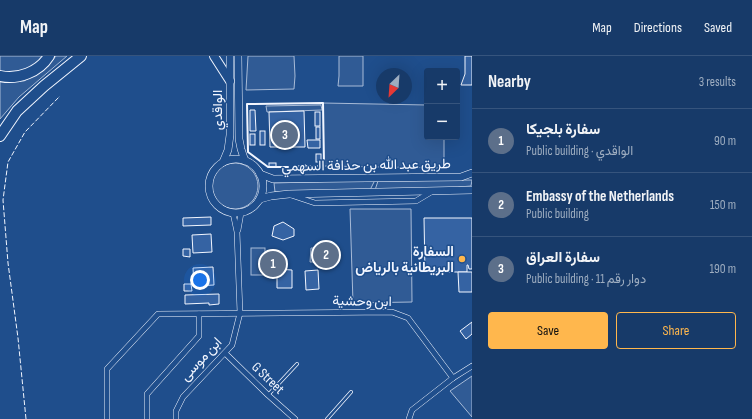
<!DOCTYPE html>
<meta charset="utf-8">
<style>
:root{--surface:#173a69;--page:#20416f;--text:#f1f3f6;--muted:#9eadc0;--line:#36547d;--accent:#ffb74d}
body{margin:0;font-family:"Sofia Sans Condensed",Vazirmatn,sans-serif;background:var(--page);color:var(--text)}
.controls{position:absolute;right:12px;top:12px;display:grid;overflow:hidden;border-radius:4px;box-shadow:0 4px 16px #0002}
.controls button{width:36px;height:36px;display:grid;place-items:center;padding:0;border:0;border-bottom:1px solid var(--line);background:var(--surface);color:var(--text);font:20px sans-serif}
.compass{position:absolute;left:376px;top:12px;width:36px;height:36px;border-radius:50%;background:var(--surface);box-shadow:0 4px 16px #0002;rotate:205deg}
.you{position:absolute;left:200px;top:224px;width:14px;height:14px;margin:-10px;border:3px solid #fff;border-radius:50%;background:#1a73e8;box-shadow:0 0 0 6px #1a73e833}
.badge{display:grid;place-items:center;width:26px;height:26px;border-radius:50%;background:var(--accent);color:#fff;font-size:13px;font-weight:700}
.pin{position:absolute;translate:-50% -50%;border:2px solid #fff;box-shadow:0 1px 4px #0006}
.list{margin:0;padding:0;list-style:none}
h2{display:flex;justify-content:space-between;align-items:center;height:52px;margin:0;padding:0 16px;font-size:17px}
h2 small{font-size:13px;font-weight:400;color:var(--muted)}
.list li{display:grid;grid-template-columns:26px 1fr auto;gap:12px;align-items:center;box-sizing:border-box;height:64px;padding:0 16px;border-top:1px solid var(--line)}
.list b{display:block;font-size:15px;white-space:nowrap}
.list p{margin:0;font-size:13px;white-space:nowrap;color:var(--muted)}
.list em{font-size:13px;font-style:normal;color:var(--muted)}
.actions{display:flex;gap:8px;padding:12px 16px}
.actions a{flex:1;padding:9px 0;border:1px solid var(--accent);border-radius:4px;text-align:center;font-size:14px;color:var(--accent)}
.actions .main{background:var(--accent);color:#111}
.map{position:relative;flex:none;width:472px;height:363px;overflow:hidden}
header{display:flex;align-items:center;gap:24px;box-sizing:border-box;height:56px;padding:0 20px;background:var(--surface);border-bottom:1px solid var(--line)}
header strong{font-size:19px}
nav{display:flex;gap:22px;margin-inline-start:auto;font-size:14px}
main{display:flex}
aside{flex:1;background:var(--surface)}
.map>svg:first-child{display:block}
</style>
<header>
<strong>Map</strong>
<nav><a>Map</a><a>Directions</a><a>Saved</a></nav>
</header>
<main>
<div class="map">
<svg width="472" height="363" viewBox="0 0 472 363">
<rect width="100%" height="100%" fill="#1f4e8c"/>
<g fill="#305b95" stroke="#a8bbd7">
<path d="M0 0H44C33 16 19 19 0 16Z"/>
<path d="M56 0H67L19 41 0 63V24L24 25 44 14Z"/>
<path d="M248 0H294L295 20 294 33 246 34Z"/>
<path d="M339 0H363V30H338L339 20Z"/>
<path d="M323 47 427 49V81H444V112L324 110Z"/>
<path d="M321 49 322 54 267 56 266 50Z"/>
<circle cx="235" cy="130" r="23"/>
<path d="M375 124 370 134 275 136 274 127Z"/>
<path d="M472 124 471 130 459 131 457 132 375 134 378 125Z"/>
<path d="M350 153H411L412 246 353 247Z"/>
<rect x="251" y="192" width="14" height="27"/>
<path d="M472 320V361L450 335Z"/>
</g>
<path fill="#446ba0" stroke="#a8bbd7" d="M311 192H319L318 206H310Z"/>
<g fill="#3563a3" stroke="#f2f6ff">
<path d="M465 0H472V29H461L465 18Z"/>
<path d="M250 54H255L256 75H250Z"/>
<path d="M304 55 305 91H270L269 56Z"/>
<rect x="315" y="56" width="5" height="14"/>
<rect x="316" y="71" width="4" height="12"/>
<rect x="260" y="75" width="5" height="14"/>
<rect x="250" y="78" width="5" height="11"/>
<path d="M307 84H320V92H308Z"/>
<rect x="316" y="98" width="5" height="8"/>
<rect x="269" y="107" width="7" height="4"/>
<path d="M306 109V113L298 114V110Z"/>
<path d="M211 161V169L183 170V162Z"/>
<path d="M424 162H472V213H469L468 209H467V216H425Z"/>
<path d="M283 166 294 173V180L283 184 272 180 274 170Z"/>
<path d="M211 178 212 196 193 197 192 179Z"/>
<path d="M183 193H190V201L183 200Z"/>
<path d="M213 211 214 229 194 230 193 212Z"/>
<path d="M277 213 292 214V232H277Z"/>
<path d="M318 214 319 233 306 234 305 215Z"/>
<path d="M458 216H472V236H459Z"/>
<path d="M184 228H191L192 235H184Z"/>
<path d="M219 238V248L209 249V247L185 248V239Z"/>
<path d="M472 266V278L466 283 460 275Z"/>
</g>
<g fill="none" stroke-linecap="round" stroke-linejoin="round">
<defs>
<g id="service">
<path d="M268 339 297 308"/>
<path d="M327 363 351 336"/>
</g>
<g id="minor">
<path d="M291 139 315 147 416 145 431 136"/>
<path d="M238 174 241 157"/>
<path d="M225 297 268 339 295 363"/>
<path d="M107 363V313L158 258 392 256 408 262 453 322"/>
<path d="M147 363V338L199 280V258"/>
<path d="M176 363V355L183 341 232 289 240 257 237 176 233 157"/>
<path d="M409 363 412 354 453 322 472 310"/>
</g>
<g id="tertiary">
<path d="M238 0 239 83 241 93 245 105"/>
<circle cx="236" cy="130" r="27"/>
<path d="M223 106 228 94 230 79V0"/>
<path d="M260 118 273 123 461 121 472 117"/>
<path d="M260 143 271 140 289 138 472 134"/>
</g>
<path id="primary" d="M214 0 230 25"/>
<g id="motorway">
<path d="M0 20C18 24 39 16 49 0"/>
<path d="M0 80 17 55 44 30 81 0"/>
</g>
</defs>
<use href="#service" stroke="#f2f6ff" stroke-width="4"/>
<use href="#minor" stroke="#f2f6ff" stroke-width="6"/>
<use href="#tertiary" stroke="#f2f6ff" stroke-width="8"/>
<use href="#primary" stroke="#f2f6ff" stroke-width="10"/>
<use href="#motorway" stroke="#f2f6ff" stroke-width="12"/>
<use href="#service" stroke="#1f4e8c" stroke-width="2.5"/>
<use href="#minor" stroke="#1f4e8c" stroke-width="5"/>
<use href="#tertiary" stroke="#1f4e8c" stroke-width="7"/>
<use href="#primary" stroke="#1f4e8c" stroke-width="8"/>
<use href="#motorway" stroke="#1f4e8c" stroke-width="10"/>
<path stroke="#f2f6ff" stroke-width="1" stroke-dasharray="5 2" stroke-linecap="butt" d="M26 363 18 282 8 207 3 144 8 106 25 76 60 40"/>
<path stroke="#f2f6ff" stroke-width="2" d="M288 111H268L248 96 247 48 323 47 324 110H306"/>
</g>
<circle fill="#ffb74d" stroke="#1f4e8c" stroke-width="1.5" cx="462" cy="203" r="4"/>
<g text-anchor="middle" dominant-baseline="central" stroke-width="3" stroke-linejoin="round" paint-order="stroke">
<g font-size="14" fill="#f2f6ff" stroke="#1f4e8c">
<text transform="translate(217 54) rotate(-90)">الواقدي</text>
<text transform="translate(366 109) rotate(-1)">طريق عبد الله بن حذافة السهمي</text>
<text transform="translate(362 245) rotate(1)">ابن وحشية</text>
<text transform="translate(201 303) rotate(-47)">ابن موسى</text>
<text transform="translate(268 322) rotate(44)">G Street</text>
</g>
<g font-size="14" font-weight="bold" fill="#f2f6ff" stroke="#1f4e8c" text-anchor="end">
<text x="454" y="195">السفارة<tspan x="454" dy="16">البريطانية بالرياض</tspan></text>
</g>
</g>
</svg>
<div class="controls">
<button>+</button>
<button>−</button>
</div>
<svg class="compass" viewBox="-18 -18 36 36"><path d="M0-13l5 13h-10z" fill="#e53935"/><path d="M0 13l5-13h-10z" fill="#9eadc0"/></svg>
<div class="you"></div>
<div class="pin badge" style="left:273px;top:208px;background:#5c6f8a">1</div>
<div class="pin badge" style="left:326px;top:199px;background:#5c6f8a">2</div>
<div class="pin badge" style="left:285px;top:79px;background:#5c6f8a">3</div>
</div>
<aside>
<h2>Nearby<small>3 results</small></h2>
<ul class="list">
<li><span class="badge" style="background:#5c6f8a">1</span><div><b>سفارة بلجيكا</b><p>Public building · الواقدي</p></div><em>90 m</em></li>
<li><span class="badge" style="background:#5c6f8a">2</span><div><b>Embassy of the Netherlands</b><p>Public building</p></div><em>150 m</em></li>
<li><span class="badge" style="background:#5c6f8a">3</span><div><b>سفارة العراق</b><p>Public building · دوار رقم 11</p></div><em>190 m</em></li>
</ul>
<div class="actions"><a class="main">Save</a><a>Share</a></div>
</aside>
</main>
